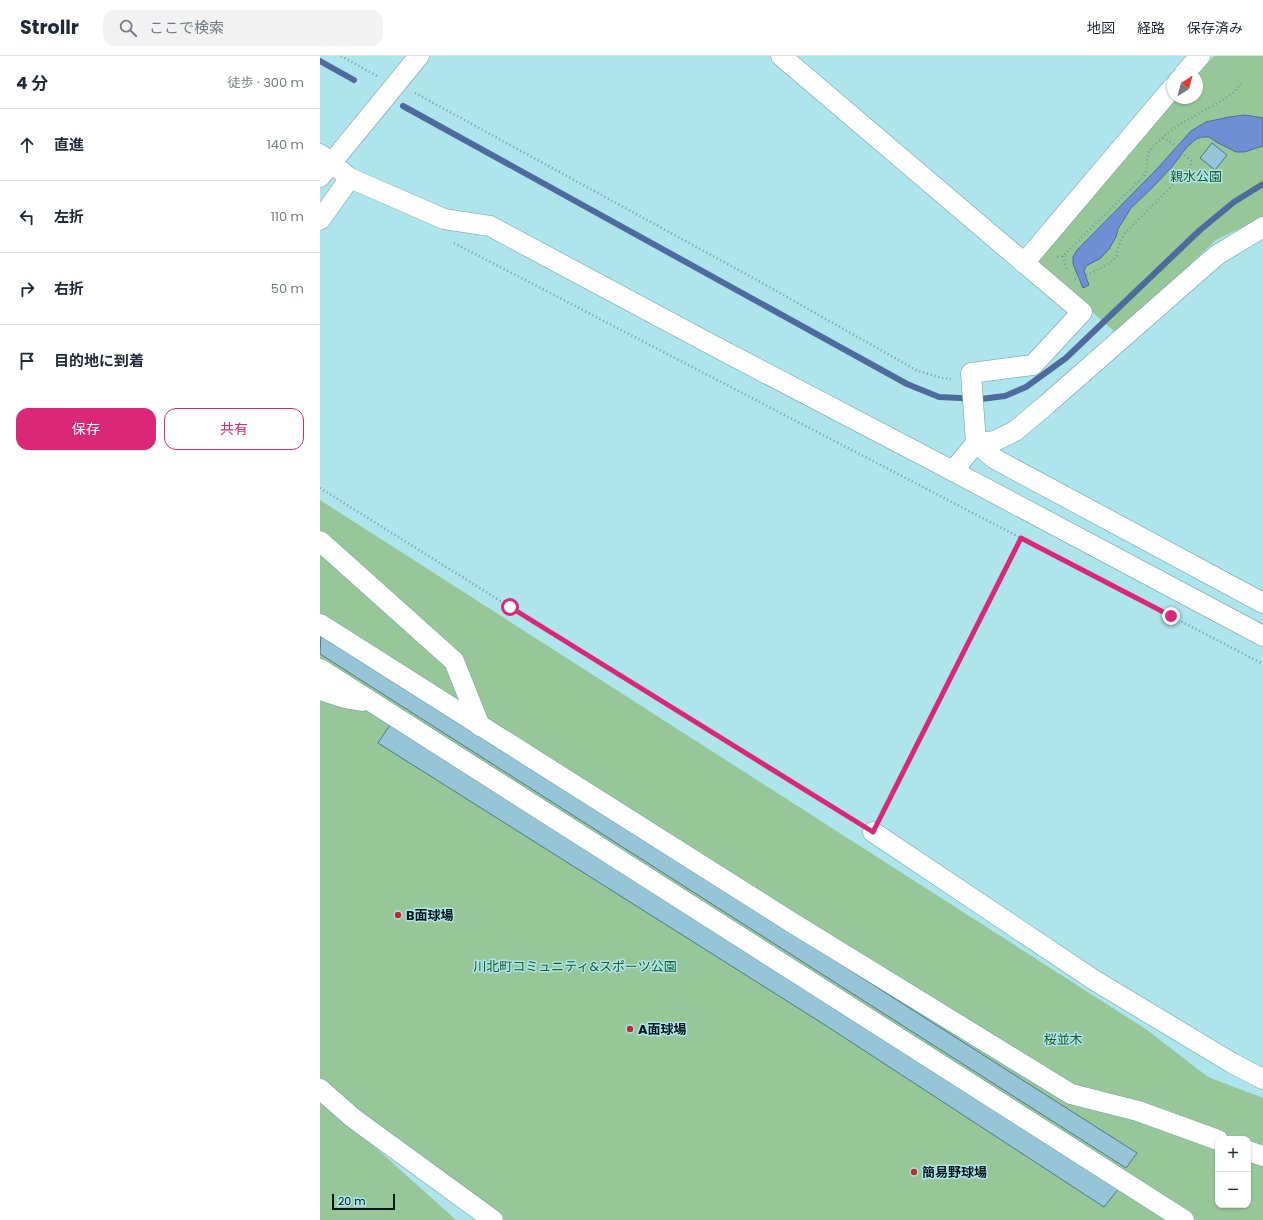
<!DOCTYPE html>
<html lang="ja">
<meta charset="utf-8">
<style>
:root{--surface:#fff;--page:#f2f2f3;--text:#1f2937;--muted:#747a83;--line:#e0e1e3;--accent:#db2777}
body{margin:0;font-family:Poppins,"Noto Sans JP",sans-serif;background:var(--page);color:var(--text)}
.controls{position:absolute;right:12px;bottom:12px;display:grid;overflow:hidden;border-radius:8px;box-shadow:0 1px 3px #0004}
.controls button{width:36px;height:36px;display:grid;place-items:center;padding:0;border:0;border-bottom:1px solid var(--line);background:var(--surface);color:var(--text);font:20px sans-serif}
.compass{position:absolute;left:847px;top:12px;width:36px;height:36px;border-radius:50%;background:var(--surface);box-shadow:0 1px 3px #0004;rotate:36deg}
.scale{position:absolute;left:12px;bottom:10px;width:63px;box-sizing:border-box;padding-left:4px;border:2px solid #021618;border-top:0;font-size:11px;line-height:14px;white-space:nowrap;color:#021618;-webkit-text-stroke:3px #aee4eb;paint-order:stroke}
.stop{position:absolute;width:12px;height:12px;margin:-9px;border:3px solid #db2777;border-radius:50%;background:#fff}
.stop.end{background:#db2777;border-color:#fff;box-shadow:0 1px 4px #0008}
.list{margin:0;padding:0;list-style:none}
h2{display:flex;justify-content:space-between;align-items:center;height:52px;margin:0;padding:0 16px;font-size:17px}
h2 small{font-size:13px;font-weight:400;color:var(--muted)}
.list li{display:grid;grid-template-columns:26px 1fr auto;gap:12px;align-items:center;box-sizing:border-box;height:72px;padding:0 16px;border-top:1px solid var(--line)}
.list b{display:block;font-size:15px;white-space:nowrap}
.list em{font-size:13px;font-style:normal;color:var(--muted)}
.actions{display:flex;gap:8px;padding:12px 16px}
.actions a{flex:1;padding:9px 0;border:1px solid var(--accent);border-radius:12px;text-align:center;font-size:14px;color:var(--accent)}
.actions .main{background:var(--accent);color:#fff}
.icon{flex:none;width:22px;height:22px;fill:none;stroke:currentColor;stroke-width:2;stroke-linecap:round;stroke-linejoin:round}
.map{position:relative;flex:none;width:943px;height:1164px;overflow:hidden}
header{display:flex;align-items:center;gap:24px;box-sizing:border-box;height:56px;padding:0 20px;background:var(--surface);border-bottom:1px solid var(--line)}
header strong{font-size:19px}
nav{display:flex;gap:22px;margin-inline-start:auto;font-size:14px}
.search{width:280px;height:36px;background:var(--page);display:flex;align-items:center;gap:10px;box-sizing:border-box;padding:0 14px;border-radius:12px;color:var(--muted);font-size:15px}
main{display:flex}
aside{flex:1;background:var(--surface)}
.map>svg:first-child{display:block}
</style>
<header>
<strong>Strollr</strong>
<div class="search"><svg class="icon" aria-label="search" viewBox="0 0 24 24"><circle cx="10" cy="10" r="6"/><path d="M15 15l6 6"/></svg>ここで検索</div>
<nav><a>地図</a><a>経路</a><a>保存済み</a></nav>
</header>
<main>
<aside>
<h2>4 分<small>徒歩 · 300 m</small></h2>
<ul class="list">
<li><svg class="icon" aria-label="ahead" viewBox="0 0 24 24"><path d="M12 20V5M6 11l6-6 6 6"/></svg><div><b>直進</b></div><em>140 m</em></li>
<li><svg class="icon" aria-label="left" viewBox="0 0 24 24"><path d="M17 20v-9H6M10 6l-5 5 5 5"/></svg><div><b>左折</b></div><em>110 m</em></li>
<li><svg class="icon" aria-label="right" viewBox="0 0 24 24"><path d="M7 20v-9h11M14 6l5 5-5 5"/></svg><div><b>右折</b></div><em>50 m</em></li>
<li><svg class="icon" aria-label="arrive" viewBox="0 0 24 24"><path d="M6 21V4h12l-3 4 3 4H6"/></svg><div><b>目的地に到着</b></div></li>
</ul>
<div class="actions"><a class="main">保存</a><a>共有</a></div>
</aside>
<div class="map">
<svg width="943" height="1164" viewBox="0 0 943 1164">
<rect width="100%" height="100%" fill="#aee4eb"/>
<g fill="#97c699" fill-rule="evenodd">
<path d="M894 0H943V161L896 184 797 278 717 206 857 42H877V19Z"/>
<path d="M0 444 827 974 888 1021 943 1042V1164H160L36 1074 136 1164H0ZM898 1083H928V1149H898Z"/>
</g>
<path fill="#708ed4" stroke="#4f6a9c" d="M925 59 943 62V90L924 96H916L898 87 889 81H882L876 83 867 91 851 112 832 132 811 152 798 173 796 181 789 193 781 202 766 210 764 215 769 229 763 232 753 208V201L757 194 836 114 871 75 886 66 909 61Z"/>
<g fill="none" stroke-linecap="round" stroke-linejoin="round">
<g stroke="#4f6a9c" stroke-width="6">
<path d="M0 5 34 24"/>
<path d="M83 50 587 328 619 341 661 343 685 340 706 331 746 302 880 174 914 146 943 128"/>
</g>
</g>
<g fill="#97c5d8" stroke="#4d798b">
<path d="M892 87 907 99 895 114 880 102Z"/>
<path d="M1 577 817 1097 806 1112 0 598Z"/>
<path d="M70 669 800 1131 784 1151 505 969 58 687Z"/>
</g>
<g fill="none" stroke-linecap="round" stroke-linejoin="round">
<defs>
<g id="minor">
<path d="M461 0 762 256 713 309 651 317 656 387 633 415"/>
<path d="M864 18 880 0"/>
<path d="M0 98 30 122 124 163 170 170 396 291 633 415 943 580"/>
<path d="M0 121 99 0"/>
<path d="M0 164 30 122"/>
<path d="M704 207 853 31"/>
<path d="M656 387 675 385 695 375 726 349 897 199 943 171"/>
<path d="M656 387 675 403 943 547"/>
<path d="M0 485 134 605 160 670"/>
<path d="M0 568 471 866 751 1038 818 1055 898 1084"/>
<path d="M0 613 864 1164"/>
<path d="M0 634 25 642 42 645"/>
<path d="M553 776 774 924 912 1007 943 1023"/>
<path d="M0 1033 33 1062 173 1164"/>
<path d="M928 1095 943 1100"/>
</g>
</defs>
<use href="#minor" stroke="#6ca0a6" stroke-width="21"/>
<g stroke="#739da2" stroke-width="2.5" stroke-dasharray="1 3" stroke-linecap="butt">
<path d="M21 0 57 20"/>
<path d="M95 37 435 223 596 314 621 322 631 323"/>
<path d="M134 187 943 608"/>
<path d="M743 200 747 215"/>
<path d="M737 201 743 200 824 120 826 115 828 97 832 91 855 71 901 45 914 36 922 26"/>
<path d="M755 223 772 217 791 206 796 201 800 185 805 177 871 111V105L852 87 843 82"/>
<path d="M0 432 353 653 537 766"/>
<path d="M562 758 701 482"/>
</g>
<use href="#minor" stroke="#fff" stroke-width="20"/>
</g>
<g fill="none" stroke-linecap="round" stroke-linejoin="round">
<path stroke="#db2777" stroke-width="5" d="M190 551 553 776 701 482 851 560"/>
</g>
<g fill="#bc2d2e" stroke="#aee4eb" stroke-width="1.5">
<circle cx="78" cy="859" r="4"/>
<circle cx="310" cy="973" r="4"/>
<circle cx="594" cy="1116" r="4"/>
</g>
<g text-anchor="middle" dominant-baseline="central" stroke-width="3" stroke-linejoin="round" paint-order="stroke">
<g font-size="13" fill="#185c22" stroke="#aee4eb">
<text x="876" y="120">親水公園</text>
<text x="255" y="910">川北町コミュニティ&amp;スポーツ公園</text>
<text x="743" y="983">桜並木</text>
</g>
<g font-size="13" font-weight="bold" fill="#021618" stroke="#aee4eb" text-anchor="start">
<text x="86" y="859">B面球場</text>
<text x="318" y="973">A面球場</text>
<text x="602" y="1116">簡易野球場</text>
</g>
</g>
</svg>
<div class="controls">
<button>+</button>
<button>−</button>
</div>
<svg class="compass" viewBox="-18 -18 36 36"><path d="M0-13l5 13h-10z" fill="#e53935"/><path d="M0 13l5-13h-10z" fill="#747a83"/></svg>
<div class="scale">20 m</div>
<div class="stop" style="left:190px;top:551px"></div>
<div class="stop end" style="left:851px;top:560px"></div>
</div>
</main>
